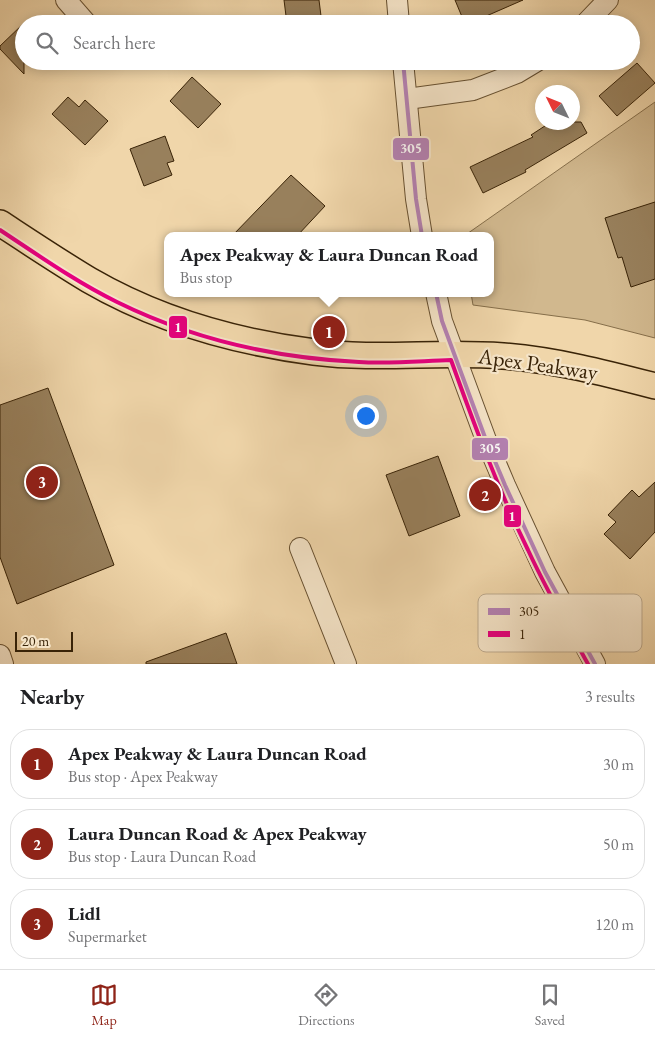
<!DOCTYPE html>
<meta charset="utf-8">
<style>
:root{--surface:#fff;--page:#f2f2f2;--text:#202124;--muted:#757577;--line:#e0e0e0;--accent:#8f2418}
body{margin:0;font-family:"EB Garamond",serif;background:var(--page);color:var(--text)}
.compass{position:absolute;left:535px;top:85px;width:45px;height:45px;border-radius:50%;background:var(--surface);box-shadow:0 2px 12px #0003;rotate:313deg}
.scale{position:absolute;left:15px;bottom:12px;width:58px;box-sizing:border-box;padding-left:5px;border:2px solid #392307;border-top:0;font-size:14px;line-height:18px;white-space:nowrap;color:#392307;-webkit-text-stroke:4px #f5e4c8;paint-order:stroke}
.you{position:absolute;left:365px;top:415px;width:18px;height:18px;margin:-12px;border:4px solid #fff;border-radius:50%;background:#1a73e8;box-shadow:0 0 0 8px #1a73e833}
.badge{display:grid;place-items:center;width:32px;height:32px;border-radius:50%;background:var(--accent);color:#fff;font-size:16px;font-weight:700}
.pin{position:absolute;translate:-50% -50%;border:2px solid #fff;box-shadow:0 1px 5px #0006}
.popup{position:absolute;left:164px;top:232px;width:330px;height:65px;box-sizing:border-box;display:grid;place-content:center;border-radius:10px;background:var(--surface);filter:drop-shadow(0 1px 4px #0005);font-size:16px;white-space:nowrap;color:var(--muted)}
.popup b{font-size:19px;color:var(--text)}
.popup::after{content:'';position:absolute;left:50%;top:100%;margin-left:-10px;border:10px solid transparent;border-top-color:var(--surface)}
.list{margin:0;padding:0;list-style:none}
h2{display:flex;justify-content:space-between;align-items:center;height:65px;margin:0;padding:0 20px;font-size:21px}
h2 small{font-size:16px;font-weight:400;color:var(--muted)}
.list li{display:grid;grid-template-columns:32px 1fr auto;gap:15px;align-items:center;box-sizing:border-box;height:70px;margin:0 10px 10px;padding:0 10px;border:1px solid var(--line);border-radius:20px}
.list b{display:block;font-size:19px;white-space:nowrap}
.list p{margin:0;font-size:16px;white-space:nowrap;color:var(--muted)}
.list em{font-size:16px;font-style:normal;color:var(--muted)}
.icon{flex:none;width:28px;height:28px;fill:none;stroke:currentColor;stroke-width:2;stroke-linecap:round;stroke-linejoin:round}
.map{position:relative;flex:none;width:655px;height:664px;overflow:hidden}
.search{position:absolute;background:var(--surface);box-shadow:0 2px 12px #0003;left:15px;right:15px;top:15px;height:55px;display:flex;align-items:center;gap:12px;box-sizing:border-box;padding:0 18px;border-radius:28px;color:var(--muted);font-size:19px}
.sheet{height:305px;background:var(--surface)}
nav{display:flex;justify-content:space-around;align-items:center;box-sizing:border-box;height:70px;border-top:1px solid var(--line);background:var(--surface);font-size:14px;color:var(--muted)}
nav a{display:grid;justify-items:center;gap:2px}
nav .on{color:var(--accent)}
.map>svg:first-child{display:block}
</style>
<div class="map">
<svg width="655" height="664" viewBox="0 0 655 664">
<rect width="100%" height="100%" fill="#f0d6aa"/>
<filter id="stains"><feTurbulence type="fractalNoise" baseFrequency=".004" numOctaves="4"/><feColorMatrix values="0 0 0 0 .2 0 0 0 0 .09 0 0 0 0 .02 0 0 0 .5 -.17"/></filter>
<radialGradient id="worn" r=".72"><stop offset=".6" stop-color="#630" stop-opacity="0"/><stop offset="1" stop-color="#630" stop-opacity=".3"/></radialGradient>
<path fill="#d1b88e" stroke="#856e4a" d="M655 102V338L585 320 473 305 471 293H490V236H464Z"/>
<g fill="#98805c" stroke="#392307">
<path d="M284 0H319L322 24H287Z"/>
<path d="M455 0H523L468 24H465Z"/>
<path d="M24 23V74L0 49V46Z"/>
<path d="M637 63 655 83 617 116 599 96Z"/>
<path d="M192 77 221 104 198 128 170 101Z"/>
<path d="M68 97 79 107 85 100 108 121 85 145 52 114Z"/>
<path d="M551 122H581L587 133 525 170 526 172 483 193 470 167 533 137 531 135Z"/>
<path d="M165 136 174 161 167 163 172 175 144 186 130 149Z"/>
<path d="M291 175 325 206 297 236H232Z"/>
<path d="M655 202V279L631 287 622 257 618 258 605 218Z"/>
<path d="M48 388 114 565 17 604 0 557V405Z"/>
<path d="M438 456 460 516 409 536 386 475Z"/>
<path d="M655 482V532L630 559 604 534 616 522 608 515 632 490 639 497Z"/>
<path d="M226 633 237 664H146V662Z"/>
</g>
<g fill="none" stroke-linecap="round" stroke-linejoin="round">
<defs>
<g id="minor">
<path d="M66 0 87 24"/>
<path d="M397 0 399 24"/>
<path d="M585 24 608 0"/>
<path d="M403 61 416 199 422 236"/>
<path d="M407 99 473 90 517 73 537 61"/>
<path d="M436 293 442 321 486 440 505 485 545 572 595 664"/>
<path d="M300 548 346 664"/>
<path d="M0 655 3 664"/>
</g>
<path id="major" d="M0 223C29 242 59 262 89 280 158 320 236 342 314 352 377 360 440 351 503 356 555 360 605 373 655 386"/>
</defs>
<use href="#minor" stroke="#675030" stroke-width="22"/>
<use href="#major" stroke="#392307" stroke-width="28"/>
<use href="#minor" stroke="#f5e4c8" stroke-width="20"/>
<use href="#major" stroke="#f0d6aa" stroke-width="25"/>
<defs>
<g id="bus-1">
<path d="M403 61 416 199 422 236"/>
<path d="M436 293 442 321 486 440 505 485 545 572 595 664"/>
</g>
<path id="bus-2" d="M0 230C38 255 76 282 117 302 192 339 276 358 359 362 390 364 420 361 451 360 474 424 498 489 528 550 546 589 567 626 588 664"/>
</defs>
<use href="#bus-1" stroke="#f5e4c8" stroke-width="8"/>
<use href="#bus-2" stroke="#f5e4c8" stroke-width="8"/>
<use href="#bus-1" stroke="#b481b3" stroke-width="4"/>
<use href="#bus-2" stroke="#e5007d" stroke-width="4"/>
</g>
<g text-anchor="middle" dominant-baseline="central" stroke-width="4.5" stroke-linejoin="round" paint-order="stroke">
<g font-size="22" fill="#392307" stroke="#f5e4c8">
<text transform="translate(538 364) rotate(8)">Apex Peakway</text>
</g>
</g>
<rect x="478" y="594" width="164" height="58" rx="8" fill="#f5e4c8" stroke="#bdaa8e" stroke-width="1"/>
<rect x="488" y="608" width="22" height="7" fill="#b481b3"/>
<rect x="488" y="631" width="22" height="6" fill="#e5007d"/>
<g font-size="14" fill="#392307">
<text x="519" y="616">305</text>
<text x="519" y="639">1</text>
</g>
<g stroke="#f5e4c8" stroke-width="2">
<rect x="392" y="137" width="38" height="24" rx="5" fill="#b481b3"/>
<rect x="168" y="315" width="20" height="24" rx="5" fill="#e5007d"/>
<rect x="471" y="437" width="38" height="24" rx="5" fill="#b481b3"/>
<rect x="503" y="504" width="19" height="24" rx="5" fill="#e5007d"/>
</g>
<g font-size="14" text-anchor="middle" font-weight="bold" fill="#fff">
<text x="411" y="153">305</text>
<text x="178" y="332">1</text>
<text x="490" y="453">305</text>
<text x="512" y="521">1</text>
</g>
<rect width="100%" height="100%" filter="url(#stains)"/>
<rect width="100%" height="100%" fill="url(#worn)"/>
</svg>
<svg class="compass" viewBox="-18 -18 36 36"><path d="M0-13l5 13h-10z" fill="#e53935"/><path d="M0 13l5-13h-10z" fill="#757577"/></svg>
<div class="scale">20 m</div>
<div class="you"></div>
<div class="pin badge" style="left:329px;top:332px">1</div>
<div class="popup"><b>Apex Peakway &amp; Laura Duncan Road</b>Bus stop</div>
<div class="pin badge" style="left:485px;top:495px">2</div>
<div class="pin badge" style="left:42px;top:482px">3</div>
<div class="search"><svg class="icon" aria-label="search" viewBox="0 0 24 24"><circle cx="10" cy="10" r="6"/><path d="M15 15l6 6"/></svg>Search here</div>
</div>
<section class="sheet">
<h2>Nearby<small>3 results</small></h2>
<ul class="list">
<li><span class="badge">1</span><div><b>Apex Peakway &amp; Laura Duncan Road</b><p>Bus stop · Apex Peakway</p></div><em>30 m</em></li>
<li><span class="badge">2</span><div><b>Laura Duncan Road &amp; Apex Peakway</b><p>Bus stop · Laura Duncan Road</p></div><em>50 m</em></li>
<li><span class="badge">3</span><div><b>Lidl</b><p>Supermarket</p></div><em>120 m</em></li>
</ul>
</section>
<nav>
<a class="on"><svg class="icon" aria-label="map" viewBox="0 0 24 24"><path d="M3 6l6-2 6 2 6-2v14l-6 2-6-2-6 2zM9 4v14M15 6v14"/></svg>Map</a>
<a><svg class="icon" aria-label="directions" viewBox="0 0 24 24"><path d="M12 3l9 9-9 9-9-9zM9 14v-3h6M13 9l2 2-2 2"/></svg>Directions</a>
<a><svg class="icon" aria-label="saved" viewBox="0 0 24 24"><path d="M7 4h10v16l-5-4-5 4z"/></svg>Saved</a>
</nav>
